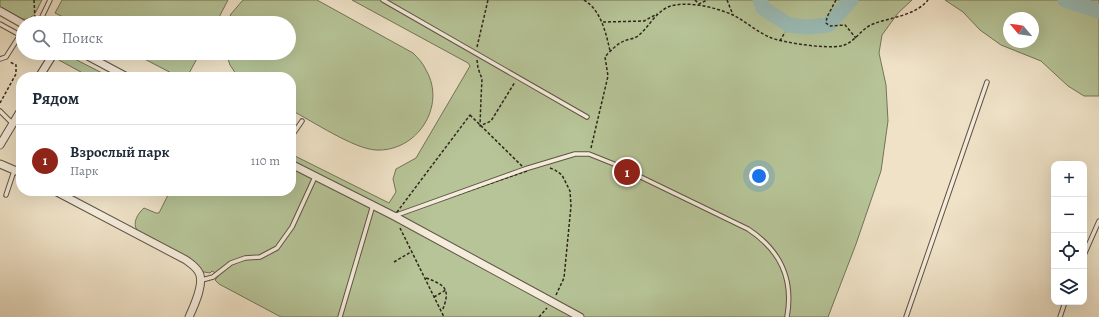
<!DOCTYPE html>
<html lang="ru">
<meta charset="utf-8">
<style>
:root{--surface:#fff;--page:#f6f6f7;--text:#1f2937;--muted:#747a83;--line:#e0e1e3;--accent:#8f2418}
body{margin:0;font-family:Alegreya,serif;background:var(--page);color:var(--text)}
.controls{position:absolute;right:12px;bottom:12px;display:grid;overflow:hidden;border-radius:8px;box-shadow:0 4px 16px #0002}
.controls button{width:36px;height:36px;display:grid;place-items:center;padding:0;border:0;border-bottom:1px solid var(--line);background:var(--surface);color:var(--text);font:20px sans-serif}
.compass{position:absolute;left:1003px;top:12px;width:36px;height:36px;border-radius:50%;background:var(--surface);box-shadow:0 4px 16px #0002;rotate:299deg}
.you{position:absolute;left:759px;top:176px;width:14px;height:14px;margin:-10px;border:3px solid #fff;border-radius:50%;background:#1a73e8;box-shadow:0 0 0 6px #1a73e833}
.badge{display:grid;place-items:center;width:26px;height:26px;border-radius:50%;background:var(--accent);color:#fff;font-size:13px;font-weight:700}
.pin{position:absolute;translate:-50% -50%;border:2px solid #fff;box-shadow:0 1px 4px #0006}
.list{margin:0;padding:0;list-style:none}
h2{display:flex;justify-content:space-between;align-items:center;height:52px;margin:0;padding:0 16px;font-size:17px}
h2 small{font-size:13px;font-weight:400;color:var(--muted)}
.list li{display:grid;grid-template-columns:26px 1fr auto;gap:12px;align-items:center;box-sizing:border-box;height:72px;padding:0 16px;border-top:1px solid var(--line)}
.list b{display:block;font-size:15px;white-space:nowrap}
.list p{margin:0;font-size:13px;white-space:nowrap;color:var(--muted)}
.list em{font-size:13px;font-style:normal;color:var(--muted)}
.icon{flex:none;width:22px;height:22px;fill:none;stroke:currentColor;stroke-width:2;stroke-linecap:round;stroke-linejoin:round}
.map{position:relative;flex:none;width:1099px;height:317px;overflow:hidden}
.search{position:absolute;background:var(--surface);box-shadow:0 4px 16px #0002;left:16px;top:16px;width:280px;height:44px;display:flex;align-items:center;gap:10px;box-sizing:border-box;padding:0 14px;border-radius:22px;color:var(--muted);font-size:15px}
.panel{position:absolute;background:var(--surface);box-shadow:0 4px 16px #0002;left:16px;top:72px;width:280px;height:124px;border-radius:16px}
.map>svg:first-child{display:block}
</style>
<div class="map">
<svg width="1099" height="317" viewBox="0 0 1099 317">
<rect width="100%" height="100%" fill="#efe2c7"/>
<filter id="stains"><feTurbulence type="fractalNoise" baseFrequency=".005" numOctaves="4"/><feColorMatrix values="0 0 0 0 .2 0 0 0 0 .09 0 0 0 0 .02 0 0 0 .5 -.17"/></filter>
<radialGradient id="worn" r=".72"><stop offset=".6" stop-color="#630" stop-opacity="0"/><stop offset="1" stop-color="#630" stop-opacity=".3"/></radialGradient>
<g fill="#b6c497" stroke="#72745a" fill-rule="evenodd">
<path d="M0 0H42C37 9 34 21 22 19L0 7Z"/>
<path d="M62 0H228L216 23H75L55 13Z"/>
<path d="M243 0H317L413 53C418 58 423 63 426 70 447 106 417 152 376 150 354 149 312 121 291 110V77H238L230 65 226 53H289V23H227L231 14Z"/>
<path d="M352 0H912L898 13 882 35 879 53 886 85 888 121 881 171 856 244 828 317H281L219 284 215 280 219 275 212 271 210 273 204 272 198 269 181 255 137 230C132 223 138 213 144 208L156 213H159L170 191H291V154L389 203 396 192 393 179 396 169 416 158 470 66 468 63Z"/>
<path d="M945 0H1099V96H1084L1068 86 1041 61 1001 45 980 30 963 12ZM1009 18H1033V42H1009Z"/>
<path d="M59 53H63L110 77H90L57 59Z"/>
<path d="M133 53H200L187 77H179Z"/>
</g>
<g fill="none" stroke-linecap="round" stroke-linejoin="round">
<g stroke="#9abdb8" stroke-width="15">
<path d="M760 0 763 8 789 25 806 27 828 25 851 0"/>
<path d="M1065 0 1099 11"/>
</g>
<defs>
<g id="service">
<path d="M383 0 587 117"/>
<path d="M39 23 50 0"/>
<path d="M0 24 20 35 23 30"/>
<path d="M0 59 6 57 20 35 23 37"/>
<path d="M0 111 13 124"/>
<path d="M291 137 302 121"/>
<path d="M6 195 14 171"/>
<path d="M394 216 525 169 575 154H589L614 164 748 229C780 250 794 278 787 317"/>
<path d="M1084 255 1099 221"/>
<path d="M202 280 213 277 231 263 245 258 260 257 277 248 292 227 315 177"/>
<path d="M340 317 373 205"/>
<path d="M906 317 987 82"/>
<path d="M1060 317 1065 302"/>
</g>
<g id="minor">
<path d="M0 11 23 24"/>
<path d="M82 53 127 77"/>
<path d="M39 77 54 53"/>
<path d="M0 145 21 110"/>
<path d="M0 164 21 173"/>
<path d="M291 164 394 216 580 317"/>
<path d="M55 191 186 260C190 263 195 266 198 271 206 281 194 306 189 317"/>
</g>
</defs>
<use href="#service" stroke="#5e5447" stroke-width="5.5"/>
<use href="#minor" stroke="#5e5447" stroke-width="9"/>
<g stroke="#2d251c" stroke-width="1.5" stroke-dasharray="3 2" stroke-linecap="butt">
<path d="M34 0 35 18"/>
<path d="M584 0C601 10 606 33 610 51"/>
<path d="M695 0 699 4 707 0"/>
<path d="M727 0 733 15"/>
<path d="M836 0 827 17 826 23 830 26 845 25 856 38"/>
<path d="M603 22 644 21 657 14"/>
<path d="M780 41 785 32"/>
<path d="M477 47 488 0"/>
<path d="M477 60 478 68 482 79 481 98 480 126 491 121 515 82"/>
<path d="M0 103 16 74V65L10 62"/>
<path d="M470 115 527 171 394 216Z"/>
<path d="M591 148 608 76 605 57C610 51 617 44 624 41 628 39 634 39 638 36 649 27 655 13 668 7 686 0 715 7 733 15 745 21 756 31 769 37 783 43 827 49 841 46 855 43 860 29 873 24 891 17 915 16 928 0"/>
<path d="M550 168 555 170 562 175 570 191 571 206 564 278 556 295"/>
<path d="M400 228 444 317"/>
<path d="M394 262 411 252"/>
<path d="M426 278C446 285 451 290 442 311"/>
<path d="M434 297 446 290"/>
<path d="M539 317 547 308"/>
</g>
<use href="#service" stroke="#f5ecdb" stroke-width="3.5"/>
<use href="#minor" stroke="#f5ecdb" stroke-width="7"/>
</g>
<rect width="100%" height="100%" filter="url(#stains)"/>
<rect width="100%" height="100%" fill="url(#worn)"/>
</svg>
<div class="controls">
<button>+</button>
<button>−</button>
<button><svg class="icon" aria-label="locate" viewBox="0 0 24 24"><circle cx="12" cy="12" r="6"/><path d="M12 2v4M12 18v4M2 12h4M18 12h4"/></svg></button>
<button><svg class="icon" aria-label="layers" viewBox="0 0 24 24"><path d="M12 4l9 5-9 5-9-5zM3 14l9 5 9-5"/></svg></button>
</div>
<svg class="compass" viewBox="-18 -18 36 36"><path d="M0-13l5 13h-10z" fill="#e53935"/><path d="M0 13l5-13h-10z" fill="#747a83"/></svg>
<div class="you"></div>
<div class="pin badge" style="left:627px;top:172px">1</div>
<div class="search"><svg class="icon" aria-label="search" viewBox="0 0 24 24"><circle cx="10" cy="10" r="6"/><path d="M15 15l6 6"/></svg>Поиск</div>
<section class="panel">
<h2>Рядом<small></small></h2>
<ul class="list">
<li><span class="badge">1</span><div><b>Взрослый парк</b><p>Парк</p></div><em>110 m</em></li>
</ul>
</section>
</div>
